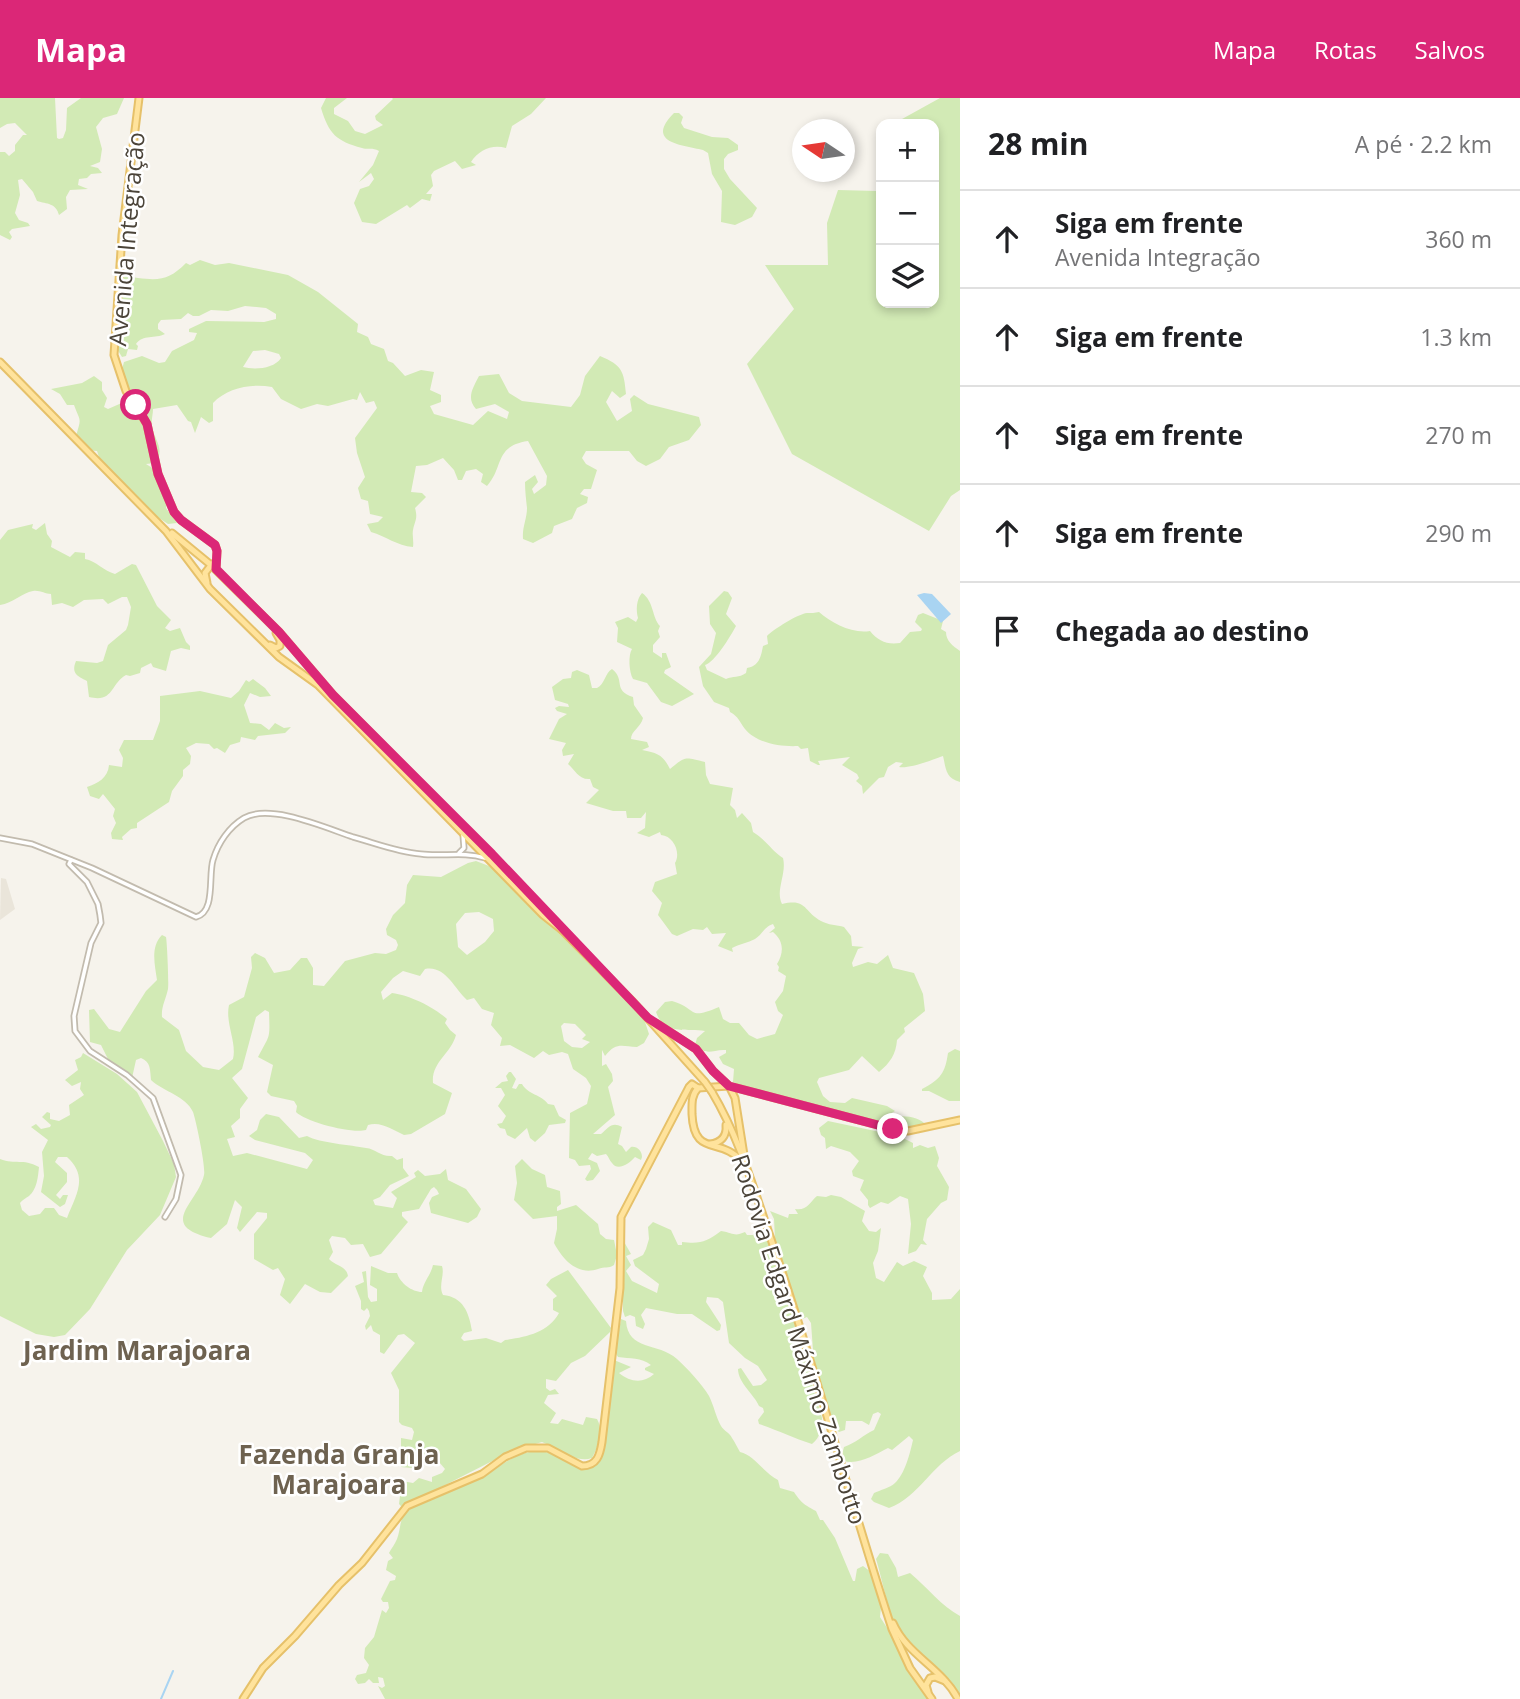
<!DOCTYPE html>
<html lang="pt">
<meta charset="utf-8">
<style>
:root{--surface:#fff;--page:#f6f6f6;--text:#202124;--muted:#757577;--line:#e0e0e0;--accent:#db2777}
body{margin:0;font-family:"Open Sans",sans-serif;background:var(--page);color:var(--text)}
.controls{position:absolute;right:21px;top:21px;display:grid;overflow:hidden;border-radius:14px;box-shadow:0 4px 10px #0003}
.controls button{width:63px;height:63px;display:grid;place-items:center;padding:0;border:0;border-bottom:2px solid var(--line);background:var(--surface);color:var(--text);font:35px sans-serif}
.compass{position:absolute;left:792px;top:21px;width:63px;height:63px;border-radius:50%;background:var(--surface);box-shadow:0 4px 10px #0003;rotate:283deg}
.stop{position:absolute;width:21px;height:21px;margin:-16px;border:5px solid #db2777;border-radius:50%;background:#fff}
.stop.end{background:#db2777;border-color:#fff;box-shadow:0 2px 7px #0008}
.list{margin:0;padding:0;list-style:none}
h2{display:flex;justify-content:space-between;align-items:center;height:91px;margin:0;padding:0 28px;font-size:30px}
h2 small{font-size:23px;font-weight:400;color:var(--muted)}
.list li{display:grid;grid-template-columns:46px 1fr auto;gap:21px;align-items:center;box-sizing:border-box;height:98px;padding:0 28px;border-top:2px solid var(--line)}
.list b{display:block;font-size:26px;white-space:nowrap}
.list p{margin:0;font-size:23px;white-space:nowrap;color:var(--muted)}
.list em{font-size:23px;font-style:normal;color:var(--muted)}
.icon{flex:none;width:38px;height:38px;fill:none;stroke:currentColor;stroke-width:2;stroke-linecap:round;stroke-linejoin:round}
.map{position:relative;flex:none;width:960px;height:1601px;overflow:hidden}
header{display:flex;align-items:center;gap:42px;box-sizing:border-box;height:98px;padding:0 35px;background:var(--accent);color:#fff}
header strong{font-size:33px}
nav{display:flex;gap:38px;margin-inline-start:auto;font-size:24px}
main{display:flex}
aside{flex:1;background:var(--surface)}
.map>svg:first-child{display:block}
</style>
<header>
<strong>Mapa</strong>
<nav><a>Mapa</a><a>Rotas</a><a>Salvos</a></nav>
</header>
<main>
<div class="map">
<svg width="960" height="1601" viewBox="0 0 960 1601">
<rect width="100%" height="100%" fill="#f6f3ec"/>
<path fill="#eae5da" d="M1 780 6 781 15 811 0 822Z"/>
<g fill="#d2eab5" fill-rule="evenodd">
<path d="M0 0H55L57 40 59 41 63 40 66 32 67 10 81 0H124L117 16 103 20 96 29 102 51 100 64 90 68 98 70 102 75 91 76 87 80 79 81 78 87 88 91 70 92 66 99 67 111 59 117C56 105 47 106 37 103L33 94 22 81 18 82 20 97 15 115 19 122 28 125 30 128 12 131 9 134 12 139 10 142 0 137V54H5L9 58 15 53V47L23 37H27L15 25 7 26 0 30Z"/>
<path d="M326 0H347L334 10V16L348 23 355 33 365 36 383 27 376 22 375 18 393 1 392 0H546L531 16 512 28 506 50C492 46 479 52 471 64L476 67 462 71 455 63 434 73 431 77 433 88 426 96H432L430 103 422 101 410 110 407 107 376 126 362 124 354 105 360 91 369 88 374 81 371 75 359 84 373 67 379 53C372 49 369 52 362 50 336 43 329 36 321 10Z"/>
<path d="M940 0H960V392L951 398 929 433 792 356 747 266 794 211 765 167H828L827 125 838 92 877 93 881 81V205H934V26H893Z"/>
<path d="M674 15H679L683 19 681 25 684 30 712 39 728 40 738 47V52L728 56 724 61V71L730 81 757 110 752 119 735 127 721 124 722 93 712 76 708 55 703 52C683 47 644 45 674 15Z"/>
<path d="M200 162 215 167 229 165 288 177 318 194 358 226 357 234 368 239 371 246 384 251 388 263 393 265 405 278 421 272 434 274 430 292 441 297V304L430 308 434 316 473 327 488 313 507 321 509 314 495 306 476 311C466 300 473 290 479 278L499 276 509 295 522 303 571 309 580 297 585 278 600 258C622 267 624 273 626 296L620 300 612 293 606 304 617 323 632 313 630 301 634 297 648 306 699 319 701 327 689 342 669 349 660 361 646 368 637 363 629 353H586L582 360 586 366 597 372 591 391H584L580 396 588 399 587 405 577 410 572 421 554 428 552 435 533 445 523 441C522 429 527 421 527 410 526 401 525 393 525 384L535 377 538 384 532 391 534 396 546 387 547 378 528 343C494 348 504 369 487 388L481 384 483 376 476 371 466 373 462 382H458L454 372 443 360 427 367 416 368 411 394 422 395 426 399 415 410C418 421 415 422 413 432 412 438 414 443 413 449 397 448 386 438 371 434L367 426 378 424 383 419 370 416 368 403 361 401 358 390 365 379 357 355 355 340 377 310 374 303 366 305 360 294 357 302 353 301 328 308 317 306 301 311 281 301 272 289C251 285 227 290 213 305V323L209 325 201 319 195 335 191 324 188 323 177 307 153 311C153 317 151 322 152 328 154 342 166 351 155 365L146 366 154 371 167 402 166 410 177 425 168 426 156 418 101 365 97 353C89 353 79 346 76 338 82 318 80 324 74 307H67L60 296 51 291 82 285 94 278 102 284V292L107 300 104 309 108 311 133 300 122 271 124 264 142 258 159 265 165 264 172 253 194 242 197 235 189 234V231L206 223 264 224 276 221V216L266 210 245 208 228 213 211 212 199 218H193L188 215 181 221 161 222 158 226V231L165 236C155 241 143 236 136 246L138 248 137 252 128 251 126 258 122 259 109 238 114 233 120 179C128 177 131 179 138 180 161 183 170 181 186 165L190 167ZM265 252 279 256 281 260C274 271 254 272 243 269L253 253Z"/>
<path d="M45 425 47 436 52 443 51 449 70 459 75 454 85 455V461C96 463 104 473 115 476L132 466 136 467 157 508 171 522 165 530 170 533 180 530 186 544 190 548V552L181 550 171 553 166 573 153 569 151 565 141 570 140 575 130 578 126 577C110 586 114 605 89 599L87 583C77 578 71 575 76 563L97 565 103 563 108 547 126 532 128 527 131 509 127 499H122L108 506 103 501 84 502 73 509 62 505 52 507 51 496C45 496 40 492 33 493 22 495 13 505 0 507V442L8 432 33 426 32 430 36 432Z"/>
<path d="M724 493 728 494 732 500 726 516 736 528C730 539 715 564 705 567L707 572 726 581C733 578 739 580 746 575L747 570C759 568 761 559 763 548L768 546 767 538C774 531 798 516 807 515 811 515 815 515 819 514 832 525 852 536 870 533 878 543 887 547 900 545L910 534 921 533 922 531 915 524 918 517 923 515 943 523 941 531 946 534C946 543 953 548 960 553V684C945 680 946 670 943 658 932 662 909 671 899 669L903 665 896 664 888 669 884 679 879 680 863 696 862 688 856 683 859 680 857 676 842 667 850 659 818 663 820 667H818L810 663 808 650 801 651 798 648C781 649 756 645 745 631 739 623 739 619 730 614L729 610 714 604 703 588 699 569 711 556 716 535 710 526 709 508Z"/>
<path d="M642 495C654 503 652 520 660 528L658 533 660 539 653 547V554L662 560V555H666L671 569 665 572 664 575 694 596 672 608 661 604 647 585 633 581C629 574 628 557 632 551L617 544 618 530 615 524 628 519 636 524 638 520C636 512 636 502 642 495Z"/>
<path d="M612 571C626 582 612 592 633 599L634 607 643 620C641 629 631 633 631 641L647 644 649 649 642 652C658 655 663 657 670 671 686 658 684 659 705 664L706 677 710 686 733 690 730 707 735 712 737 720 742 715 751 725 753 734C765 741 772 753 783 760 787 776 775 792 782 806 807 800 803 813 821 823 828 827 837 827 844 829L851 838 852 848 864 849 858 851 852 865 853 869 868 864 877 866 888 857 893 870 914 875 923 896 925 913 904 930 905 934 897 942C896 956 890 965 879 974L862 958 849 972 819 980 817 984 823 998 830 1004 845 1005 852 1000 887 1008 895 1013 890 1016 892 1020C902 1016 920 1019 926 1027 886 1036 842 1018 805 1005 796 1002 787 1002 778 1000 763 997 747 990 733 984L734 971 723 966 719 959 726 955V952C712 951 708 959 695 947L697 940 705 933C687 930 664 938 656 914L665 904 672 903C698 910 686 923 719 909L723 921 730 925H739L749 937 757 941 775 936 783 917 778 913 775 904 783 893 786 878 778 873 779 869 777 866C784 855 784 843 773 834L769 835 775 830 773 826C764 829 762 837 755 841 748 845 739 846 732 850L733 854 718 848 726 835 712 836 707 829 703 832 693 831 677 838 672 836 658 817 662 805 652 793 655 784 677 776 675 765C681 755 674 738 661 737L660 734 649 739 637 735 645 730 646 714 641 720H627L626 713H613L586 705 599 692 593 689 590 681C579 682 575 672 568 666L574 656 563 658 562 652 566 645 549 641 559 621 567 616 557 613 555 610 559 608 569 609 568 606 555 602 552 589 563 581 571 580 572 574 577 572 589 577 592 590H597C605 586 605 575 612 571Z"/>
<path d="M253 581 265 590 271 598 260 599 250 595 244 607 250 625 261 626 269 632 275 625 284 630 291 629 285 635 258 638 255 642 241 639 240 644 230 647 225 655 217 650 214 651 209 646 196 645 186 650 191 658 190 666 183 672V678L172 693 169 704 137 725V730L131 731 122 739 123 742 112 741 111 735 116 725 113 718 115 711 103 696 99 701 90 698 87 689C98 685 108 680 109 667L122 669 123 660 119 652 124 642H153L160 623V598L200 593 231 600 239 593 246 582 249 584Z"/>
<path d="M476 763 489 768 502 778 644 921 649 936 644 945 637 949C621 948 616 944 605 958L602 952V968L606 966 612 976 613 983 608 989 615 1017 593 1036H601C608 1030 612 1023 622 1029L618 1046 622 1048 626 1054 631 1049C637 1048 642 1053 642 1059L641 1062 635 1059C630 1065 618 1074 612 1065 609 1062 609 1059 606 1056L597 1058 592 1055 588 1061 597 1065 600 1073 593 1082 587 1083 585 1081 591 1071 590 1067 579 1068 575 1062 569 1060 570 1015 587 1006 591 988 586 980 573 971 568 956 562 954 549 957 543 953 534 960 510 947 500 948 502 940 491 927 494 915 482 911 474 900 467 902C454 890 445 867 425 871L420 878 403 873 393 880 381 894 383 902 392 895C409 897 434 909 447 921L445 925 450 932 456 937C451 956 431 964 433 985L452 995 445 1016 411 1036 404 1037C393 1032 381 1023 368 1027L366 1032C352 1036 306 1024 296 1014L297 1008 294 1003 271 998 267 994 273 967 258 959C270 936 270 942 269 914L265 912 256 919 242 971 232 980 248 1000 240 1011V1020L231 1028 235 1039 227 1041 233 1058 247 1055 307 1071 313 1062 305 1055 255 1042 249 1038 257 1032 260 1022 266 1016 279 1019 299 1040 307 1038C320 1045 351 1047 366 1050 376 1051 381 1059 392 1058L397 1062 403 1060V1070L409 1078 390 1087 380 1099 373 1102 375 1107 393 1110 397 1100 391 1094 416 1079 414 1075 418 1072 425 1078 440 1076 446 1071 448 1082 466 1091 481 1111 477 1119 468 1125 431 1115 429 1105 432 1099 439 1096 437 1092 434 1089 431 1091 419 1111 402 1114V1118L408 1124 381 1156 370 1159 363 1146 351 1147 345 1140 332 1138 329 1142 333 1154 329 1161C335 1168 346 1167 348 1178L331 1195 320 1194 305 1186 290 1206 280 1197 285 1181 278 1170 273 1172 254 1161V1136L267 1120V1115L257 1114 240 1134 237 1130 242 1109 235 1102 227 1126 211 1140C156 1127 198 1105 204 1077 206 1070 196 1022 193 1014 186 998 164 994 151 982 150 972 151 964 141 960L136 962 132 980 108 961 101 947 90 944 89 912 94 911 109 931 120 934 146 893 157 882C155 867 150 849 162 837L166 839C167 843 169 886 168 891 166 901 161 909 162 919L179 932 186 953 203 969 219 972 233 961C237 944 225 925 229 907L244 899 252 870 251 859 255 855 265 860 274 875 290 872 301 860H307L313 870V887L324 888 345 863 375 855 386 856 396 852 398 847 396 842 387 837 386 831 393 817 405 805 407 787 413 777 441 779 468 765ZM479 814 493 821 494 833 485 844 467 857 458 849 456 826 465 815ZM564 925 575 926 586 937 582 941 590 944 582 950 572 949 564 943 561 928Z"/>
<path d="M955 951 960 953V1003H949L929 993H922V991C941 981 945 975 948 955Z"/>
<path d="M83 955 117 976 137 994 163 1043 174 1066 176 1079 160 1117 127 1152 90 1211 65 1237 54 1239 36 1236 0 1218V1061C16 1067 22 1060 39 1069 38 1079 37 1091 29 1098 26 1100 22 1102 20 1105L22 1112 29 1118 40 1116 45 1110H54L59 1117 67 1120C76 1097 89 1079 67 1059H58L55 1064 67 1075V1084L56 1097 60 1101 63 1097H68L65 1106 60 1109 41 1094 44 1078 42 1054 48 1042 31 1029 36 1026 41 1031 50 1029 51 1027 42 1019 47 1014 50 1015V1021L59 1023 70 1017 69 1007 84 997 80 991 81 984 72 988 65 982 78 972 75 962 81 959Z"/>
<path d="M509 974H511L516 981 512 990 516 991 519 986H522C528 997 541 996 548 1006L554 1007 559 1018 566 1022 565 1025 549 1027 545 1035 535 1044 530 1040 527 1030 515 1041 507 1037 505 1031 500 1030 497 1026 502 1025 506 1018 498 1008 505 997 501 990H495L502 984 508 983 506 978Z"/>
<path d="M828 1023 899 1038 913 1045V1050L920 1047 928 1050 935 1048 939 1060 937 1068 949 1089 947 1102 941 1105 927 1121 923 1142 927 1147 921 1146 916 1153 908 1156 911 1126 908 1101 900 1098 888 1106 881 1104 870 1110 868 1107V1102L860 1092 864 1082 853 1078 852 1073 859 1063 850 1054 831 1048 826 1051 825 1040 821 1037 819 1030Z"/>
<path d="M522 1061 532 1071 545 1077 547 1089 560 1093 561 1106 557 1109V1113L576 1107 598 1126 600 1136 606 1141 614 1142 617 1157 614 1167C608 1171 605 1168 598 1171 578 1178 563 1162 554 1145L557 1131V1118L533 1121 514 1102 517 1085 515 1068Z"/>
<path d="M831 1097 841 1099 865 1113 862 1123 869 1133 876 1134 881 1130 878 1153 873 1165 876 1180 884 1184 897 1164 903 1168 914 1163 927 1169 923 1178 932 1195V1202L951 1201 960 1191V1353C932 1366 919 1399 889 1410L874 1404 871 1401 874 1395C880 1392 890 1390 895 1385 905 1376 910 1355 913 1342L909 1338 892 1352 888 1350C874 1357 859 1367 844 1363L842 1356 844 1349C856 1345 863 1337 874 1332L881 1316 878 1314 873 1316 869 1327 862 1323H846L845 1332 839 1334 835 1330 814 1266 811 1225 807 1219 800 1222 775 1141 774 1121 770 1113 788 1120 789 1116H798L795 1111C807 1113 809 1105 817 1098L826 1099Z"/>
<path d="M759 1116 784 1189 822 1320C821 1331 821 1339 812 1346 793 1340 777 1332 759 1326L758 1322 764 1314 763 1310 759 1308C754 1296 738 1285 738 1271L741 1270 753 1288 761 1287 767 1282 758 1268 745 1260 729 1245 723 1204 718 1200 707 1199 706 1204 721 1227 720 1232 717 1233 692 1216H677L646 1210 641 1217 645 1226 643 1231 636 1228 635 1219 630 1217 625 1219 623 1213V1142L631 1156 626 1158 631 1167 626 1173 632 1183 657 1195 659 1186 635 1168 633 1162 643 1157 646 1151 649 1141 648 1129 653 1124 671 1132 678 1147H682V1144C701 1146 706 1144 721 1133 734 1135 734 1139 745 1134L747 1137H753L760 1129Z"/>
<path d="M433 1167 442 1168C445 1177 438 1188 443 1197 463 1199 469 1214 472 1233L464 1235 461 1240 464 1243 486 1240 501 1245 505 1242C526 1239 548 1235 559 1215L553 1212V1201L557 1198 546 1187 551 1181 568 1172 611 1230 610 1234 585 1258 571 1265 556 1283 546 1281V1290L550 1293 555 1291 559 1296 548 1297 544 1305 556 1315 550 1325 558 1326 562 1321 583 1327 586 1319 597 1321C604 1333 598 1349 592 1360 576 1366 557 1350 542 1344L512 1353 402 1409 399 1406 402 1383 413 1385 419 1380 432 1384V1379L442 1375 445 1371 439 1364 412 1370 401 1369V1340L412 1342 414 1334 412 1330 402 1327 399 1324V1292L391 1275 415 1245 404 1236 398 1237 384 1256 380 1254V1237L373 1233 371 1227 366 1232 365 1228 370 1218 369 1213 367 1210 364 1213 361 1211V1203L355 1188 364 1184 362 1174 366 1173 368 1199 371 1204 377 1203V1191L370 1187 371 1168 388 1175H397C400 1185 412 1194 422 1194 423 1184 431 1177 433 1167Z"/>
<path d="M621 1221 626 1223C628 1253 658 1244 677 1261 687 1270 702 1286 709 1298 714 1308 716 1319 721 1328 724 1333 730 1335 732 1340 735 1344 737 1349 740 1354 754 1357 764 1375 778 1382L780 1390 794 1394C802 1406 805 1407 816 1413L820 1422H823L835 1440 853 1483H855L857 1471 863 1468 871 1474 881 1509 880 1519 893 1539 912 1577 929 1601H385L378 1588 382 1590 385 1588 383 1580 378 1579 379 1585H373L369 1581 365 1585 358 1586 355 1581 357 1577 366 1575 369 1567 364 1560 365 1550 374 1539 382 1512 386 1515 389 1510 388 1504H383L381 1501 390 1483 395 1482 396 1478 386 1472 388 1463 393 1460 389 1455C391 1451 395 1446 397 1441 401 1431 399 1420 408 1412 416 1405 428 1402 438 1399 452 1393 468 1386 482 1379 501 1369 512 1356 535 1353 559 1350 582 1388 602 1360L614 1262 631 1269 619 1275C630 1284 643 1286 654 1276L645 1272V1270L651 1267C641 1259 630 1261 618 1259L615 1254Z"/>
<path d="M880 1455 888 1456 896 1470 898 1479 910 1475C927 1489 941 1508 960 1518V1597C946 1570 916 1559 899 1534 889 1519 882 1480 876 1461Z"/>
</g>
<path fill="#a9d4f2" d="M924 495 932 496 951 516 941 525 917 497Z"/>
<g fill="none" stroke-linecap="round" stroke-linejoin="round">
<path stroke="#a9d4f2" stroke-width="2" d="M161 1601 173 1573"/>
<defs>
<g id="minor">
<path d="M0 740 32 746 92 770 196 819C216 814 208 778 213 762 218 745 229 729 244 720 270 705 326 730 353 739 375 745 397 754 421 756 442 759 463 753 485 760"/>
<path d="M459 755 464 750 463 737"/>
<path d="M71 762 69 766 87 784 98 806 100 817 101 825 91 845 74 918 75 933 90 953 127 977 153 1000 181 1077 176 1101 165 1119"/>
</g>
<g id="major">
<path d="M139 0 122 137 114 257 126 293 147 326 158 376 174 414 181 422 215 447 217 453 216 471"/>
<path d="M0 264 166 433 210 491 279 559 318 587 543 817 562 832"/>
<path d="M172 435 211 467 279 534 333 597 448 713"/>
<path d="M207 485 205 475 212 466"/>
<path d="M270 547 276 550 280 548V542L276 535"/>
<path d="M467 733 552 821"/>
<path d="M561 831 634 905 705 984"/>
<path d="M656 925 696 951 713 973 729 988 735 1000 744 1057"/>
<path d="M698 990C691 998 692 1006 692 1016 694 1061 721 1037 743 1065"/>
<path d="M712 994C740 1041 755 1095 773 1147 817 1274 850 1404 892 1531L910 1570 932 1601"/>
<path d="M710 1046C721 1045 727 1038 726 1027"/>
<path d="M893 1525C907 1557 942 1570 958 1601"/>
<path d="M928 1594 926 1587 930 1580 935 1579 945 1583"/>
<path d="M243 1601 263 1570 295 1538 339 1487 362 1465 407 1408 482 1376 505 1359 526 1350H548L582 1368C597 1368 600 1357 602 1344L620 1190 621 1119 689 989 692 986 698 990 729 988 893 1031 908 1033 960 1022"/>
</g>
</defs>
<use href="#minor" stroke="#c2bbae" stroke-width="7"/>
<use href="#major" stroke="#e6c16a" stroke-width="9"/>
<use href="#minor" stroke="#fff" stroke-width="3.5"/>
<use href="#major" stroke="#ffe39c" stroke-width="5"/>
<defs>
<path id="major-bridge" d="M705 984 712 994"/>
</defs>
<use href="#major-bridge" stroke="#e6c16a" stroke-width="9" stroke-linecap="butt"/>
<use href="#major-bridge" stroke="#ffe39c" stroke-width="5"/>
</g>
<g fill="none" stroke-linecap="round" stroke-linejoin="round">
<path stroke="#db2777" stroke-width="9" d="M136 307 147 326 158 376 174 414 181 422 215 447 217 453 216 471 279 534 333 597 492 756 648 920 696 951 713 973 729 988 893 1031"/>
</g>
<g text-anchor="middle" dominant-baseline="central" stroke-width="5" stroke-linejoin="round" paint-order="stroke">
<g font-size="24" fill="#4b4439" stroke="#fff">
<text transform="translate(126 141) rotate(-85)">Avenida Integração</text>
<text transform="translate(800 1241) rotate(72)">Rodovia Edgard Máximo Zambotto</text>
</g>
<g font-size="26" font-weight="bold" fill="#6e6250" stroke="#fff">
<text x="137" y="1252">Jardim Marajoara</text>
<text x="339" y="1356">Fazenda Granja<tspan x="339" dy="30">Marajoara</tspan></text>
</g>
</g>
</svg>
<div class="controls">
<button>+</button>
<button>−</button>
<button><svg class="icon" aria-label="layers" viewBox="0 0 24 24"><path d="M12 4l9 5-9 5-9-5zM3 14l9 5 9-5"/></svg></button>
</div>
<svg class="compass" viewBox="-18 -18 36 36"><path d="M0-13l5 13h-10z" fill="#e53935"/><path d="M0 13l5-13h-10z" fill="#757577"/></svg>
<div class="stop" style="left:136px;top:307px"></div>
<div class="stop end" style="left:893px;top:1031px"></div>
</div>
<aside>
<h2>28 min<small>A pé · 2.2 km</small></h2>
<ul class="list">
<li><svg class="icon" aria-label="ahead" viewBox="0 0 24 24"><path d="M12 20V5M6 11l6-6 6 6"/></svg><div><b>Siga em frente</b><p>Avenida Integração</p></div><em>360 m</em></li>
<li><svg class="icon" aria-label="ahead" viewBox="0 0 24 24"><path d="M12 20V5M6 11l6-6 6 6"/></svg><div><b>Siga em frente</b></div><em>1.3 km</em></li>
<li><svg class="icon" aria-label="ahead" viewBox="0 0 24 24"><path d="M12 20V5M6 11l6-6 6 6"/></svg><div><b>Siga em frente</b></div><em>270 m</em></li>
<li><svg class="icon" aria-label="ahead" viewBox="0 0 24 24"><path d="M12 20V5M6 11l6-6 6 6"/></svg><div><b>Siga em frente</b></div><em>290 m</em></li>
<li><svg class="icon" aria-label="arrive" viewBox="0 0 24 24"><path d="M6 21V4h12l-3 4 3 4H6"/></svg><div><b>Chegada ao destino</b></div></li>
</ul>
</aside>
</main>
